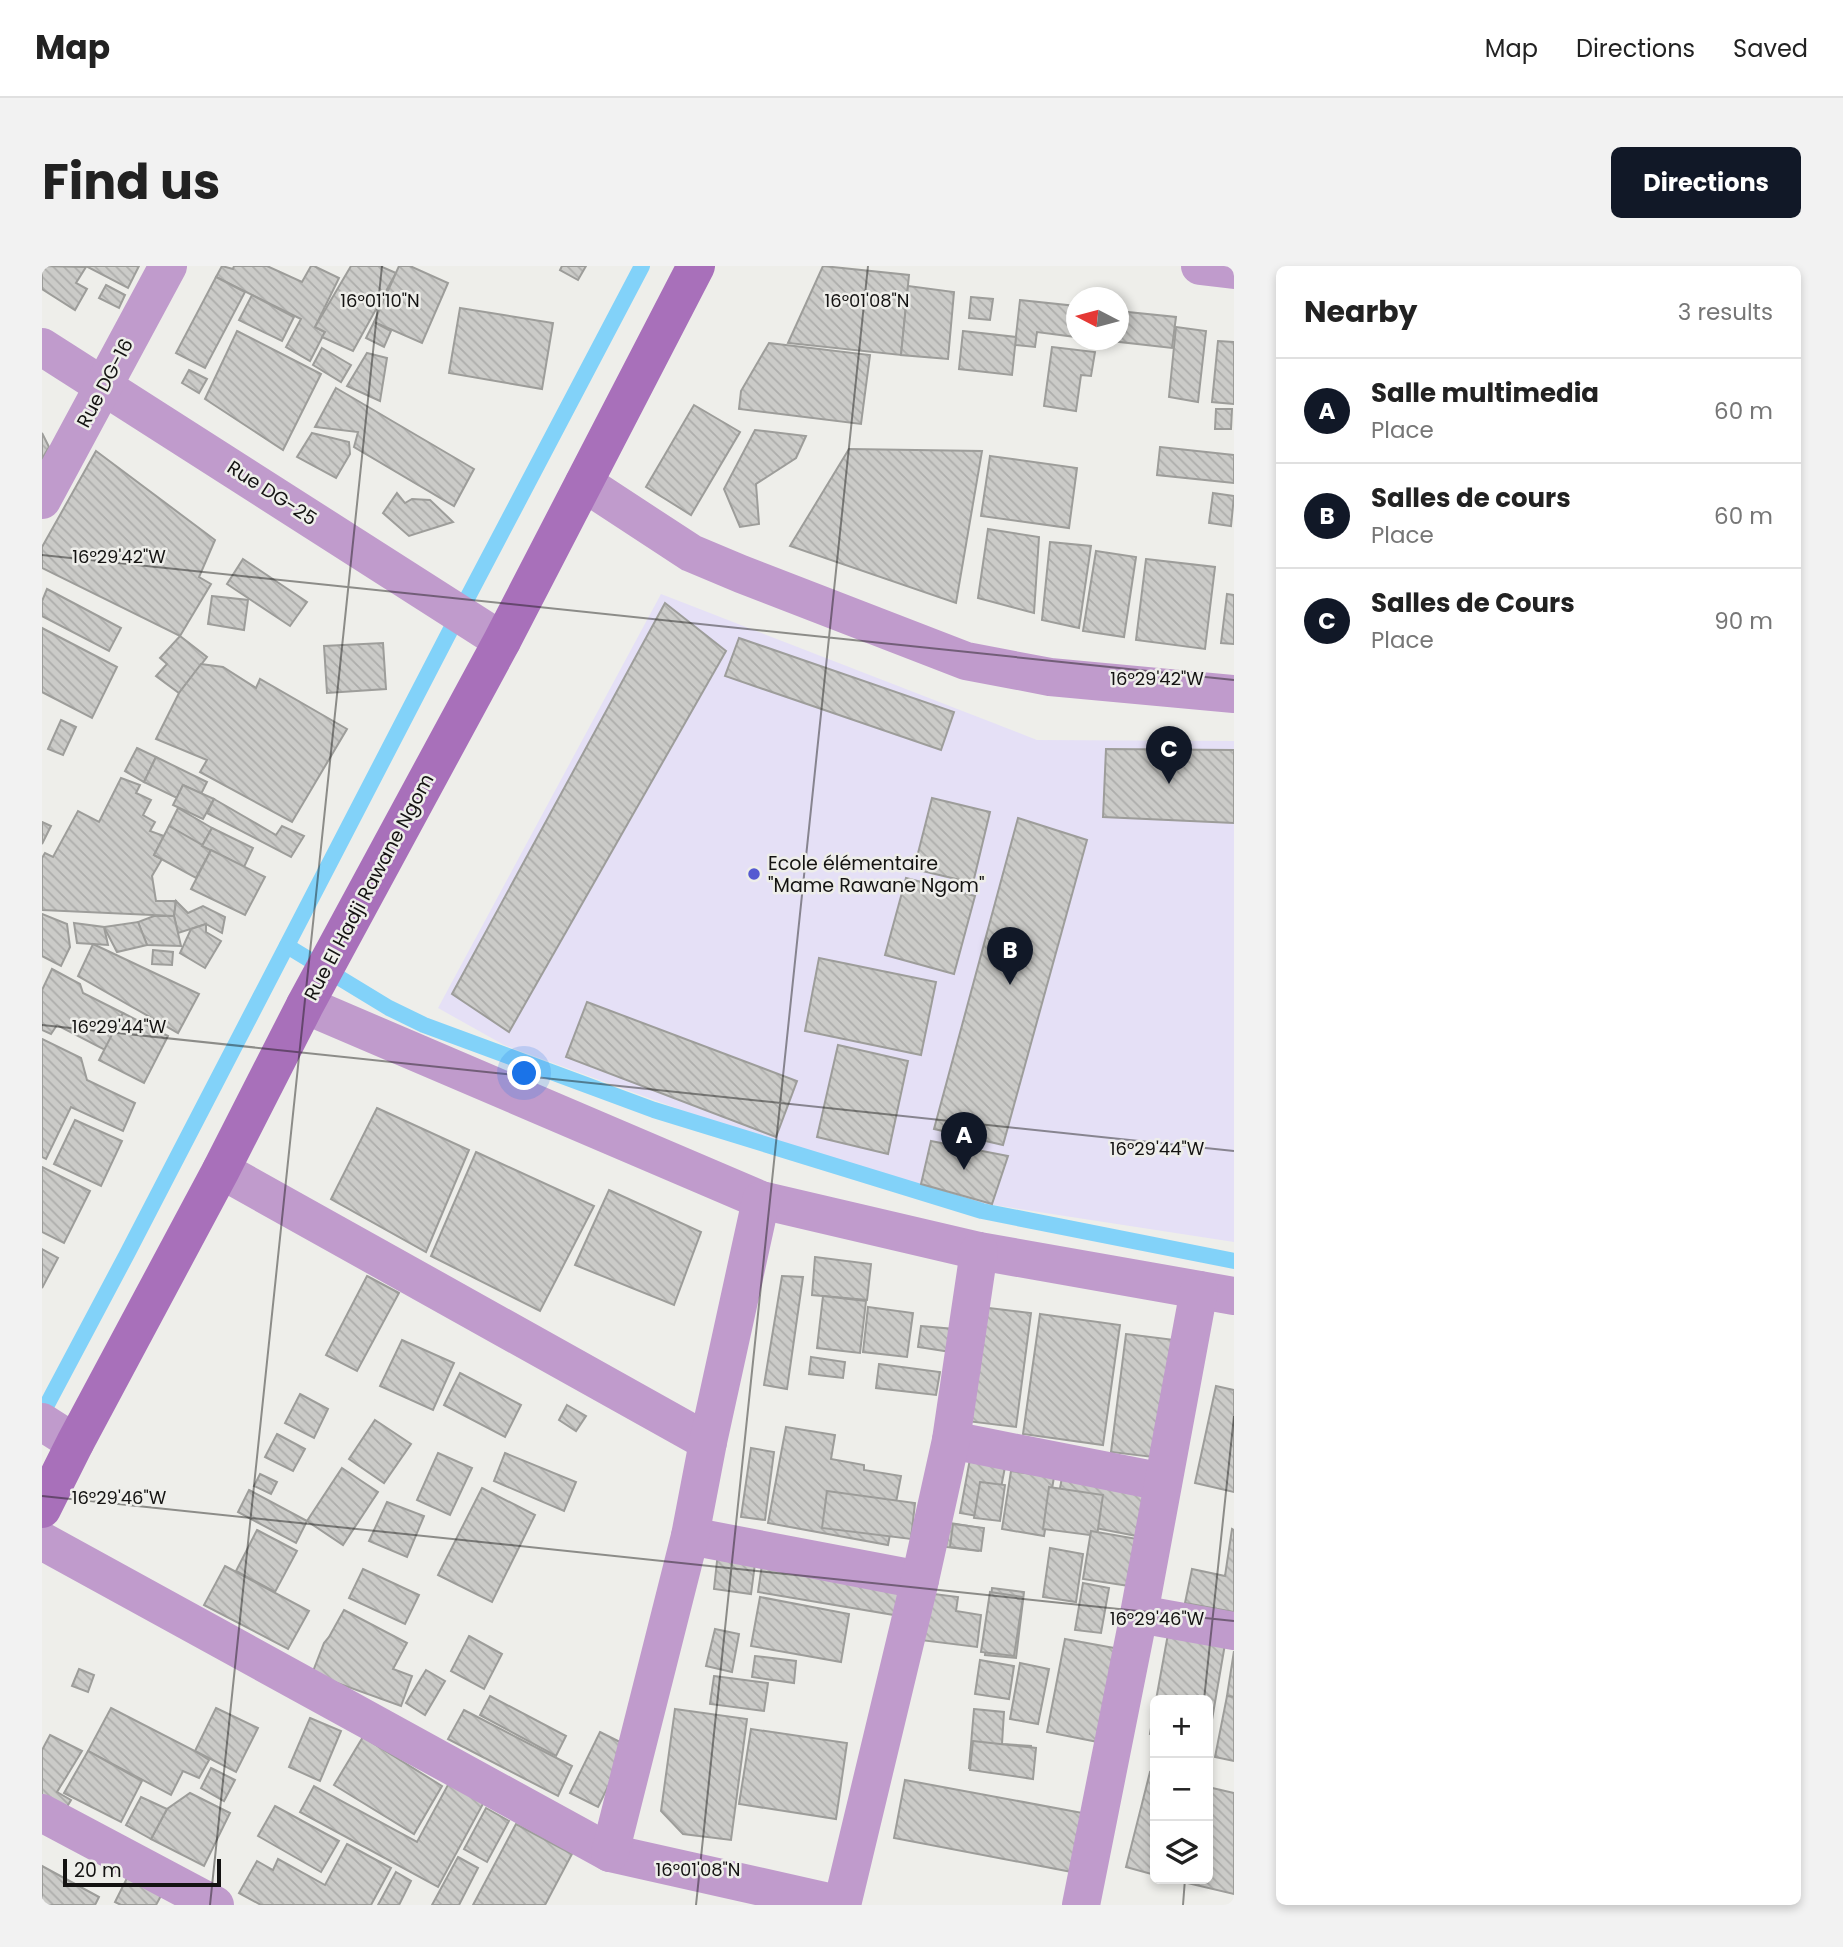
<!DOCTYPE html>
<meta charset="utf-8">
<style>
:root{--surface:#fff;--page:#f2f2f2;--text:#222;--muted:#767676;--line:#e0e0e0;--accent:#111827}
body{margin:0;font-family:Poppins,sans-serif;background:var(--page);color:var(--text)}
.controls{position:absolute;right:21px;bottom:21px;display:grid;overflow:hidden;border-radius:10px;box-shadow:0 4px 10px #0003}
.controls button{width:63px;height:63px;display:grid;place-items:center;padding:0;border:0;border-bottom:2px solid var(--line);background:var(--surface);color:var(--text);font:35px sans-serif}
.compass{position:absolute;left:1024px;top:21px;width:63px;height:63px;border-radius:50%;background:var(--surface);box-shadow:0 4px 10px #0003;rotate:276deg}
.scale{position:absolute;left:21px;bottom:18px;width:158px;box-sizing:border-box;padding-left:7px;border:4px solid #141312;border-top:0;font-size:19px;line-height:24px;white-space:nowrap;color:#141312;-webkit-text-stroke:5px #eeeeea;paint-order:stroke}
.you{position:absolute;left:483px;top:808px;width:24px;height:24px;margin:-18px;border:5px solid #fff;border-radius:50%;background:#1a73e8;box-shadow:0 0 0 10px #1a73e833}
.badge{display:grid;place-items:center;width:46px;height:46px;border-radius:50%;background:var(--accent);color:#fff;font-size:23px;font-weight:700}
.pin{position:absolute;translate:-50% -58px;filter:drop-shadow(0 2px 4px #0008)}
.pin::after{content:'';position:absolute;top:37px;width:24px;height:21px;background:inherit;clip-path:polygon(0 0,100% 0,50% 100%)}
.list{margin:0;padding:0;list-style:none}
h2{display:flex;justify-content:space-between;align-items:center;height:91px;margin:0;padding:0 28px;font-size:30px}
h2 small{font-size:23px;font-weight:400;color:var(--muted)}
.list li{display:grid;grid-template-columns:46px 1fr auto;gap:21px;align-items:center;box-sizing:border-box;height:105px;padding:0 28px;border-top:2px solid var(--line)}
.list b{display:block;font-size:26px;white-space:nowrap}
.list p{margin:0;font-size:23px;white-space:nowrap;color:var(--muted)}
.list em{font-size:23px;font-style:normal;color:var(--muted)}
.icon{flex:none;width:38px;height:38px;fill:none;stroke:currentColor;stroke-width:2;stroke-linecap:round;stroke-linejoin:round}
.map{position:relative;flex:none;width:1192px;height:1639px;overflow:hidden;border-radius:10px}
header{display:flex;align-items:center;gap:42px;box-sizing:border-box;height:98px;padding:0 35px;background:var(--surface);border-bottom:2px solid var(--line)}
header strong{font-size:33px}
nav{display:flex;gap:38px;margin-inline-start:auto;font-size:24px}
.intro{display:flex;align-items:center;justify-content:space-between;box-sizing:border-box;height:168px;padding:0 42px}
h1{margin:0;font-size:49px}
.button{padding:18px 32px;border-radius:10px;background:var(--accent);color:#fff;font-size:24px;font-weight:700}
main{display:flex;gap:42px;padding:0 42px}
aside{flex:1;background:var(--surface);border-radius:10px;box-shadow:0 4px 10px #0003}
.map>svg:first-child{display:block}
</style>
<header>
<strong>Map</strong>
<nav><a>Map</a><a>Directions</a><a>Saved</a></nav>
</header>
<div class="intro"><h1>Find us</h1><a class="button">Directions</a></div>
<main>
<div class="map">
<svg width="1192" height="1639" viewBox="0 0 1192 1639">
<defs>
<pattern id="building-back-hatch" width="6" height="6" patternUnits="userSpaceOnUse" patternTransform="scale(1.75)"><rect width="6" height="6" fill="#cbcbc8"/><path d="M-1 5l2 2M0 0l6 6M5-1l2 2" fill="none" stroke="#adadab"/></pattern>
</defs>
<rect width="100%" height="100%" fill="#eeeeea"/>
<path fill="#e5e0f6" d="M619 328 995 474 1192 475V976L861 925 462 779 396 742Z"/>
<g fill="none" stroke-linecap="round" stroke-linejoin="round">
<g stroke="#82d2f9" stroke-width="16">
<path d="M245 680 347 742 382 759 612 844 940 945 1192 995"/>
<path d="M0 1148 85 988 409 363 600 0"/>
</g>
</g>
<g fill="url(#building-back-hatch)" stroke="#9d9d9a" stroke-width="2">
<path d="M0 0 44 1 34 17 45 23 33 44 0 23Z"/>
<path d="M44 0H97L86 22Z"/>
<path d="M180 0 191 3 192 0H225L260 16 269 0H272L297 12 273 61 283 66 268 95 244 81 259 53 174 11Z"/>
<path d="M309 0H338L354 7 311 85 280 71 283 66 273 61Z"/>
<path d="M357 0H368L406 17 380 77 332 56Z"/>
<path d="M520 0H544L536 14 518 4Z"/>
<path d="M781 0 867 9 859 89 746 77Z"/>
<path d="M174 11 203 26 163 102 134 87Z"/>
<path d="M64 19 83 29 77 42 57 32Z"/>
<path d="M866 20 912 26 906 93 859 89Z"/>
<path d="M210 29 252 51 240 75 197 54Z"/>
<path d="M929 31 951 33 948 54 927 52Z"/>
<path d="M978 34 1034 40V71L995 66 993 81 973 79Z"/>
<path d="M418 42 511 57 500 123 407 107Z"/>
<path d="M1076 45 1134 51 1130 82 1069 75V74H1076Z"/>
<path d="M332 56 349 65 342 81 324 72Z"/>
<path d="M1134 61 1164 65 1156 136 1127 131Z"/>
<path d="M195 65 279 108 241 184 163 133Z"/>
<path d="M921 65 974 71 970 109 917 103Z"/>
<path d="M1176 75 1192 76V138L1170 136Z"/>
<path d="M727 77 828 89 819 158 697 143 699 125Z"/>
<path d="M1010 81 1053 86 1049 110 1039 109 1034 145 1002 140Z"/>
<path d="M280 82 309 99 299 116 271 99Z"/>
<path d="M325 87 345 92 338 135 305 120Z"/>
<path d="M147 104 165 113 157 127 140 117Z"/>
<path d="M294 122 432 203 412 240 312 181 316 166 273 161Z"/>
<path d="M652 139 698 166 649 249 604 221Z"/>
<path d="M1174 143H1190L1189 163H1173Z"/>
<path d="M713 164 764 170 754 192 714 218 717 258 698 261 682 223Z"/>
<path d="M0 167 7 181 0 193Z"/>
<path d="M270 167 307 176 308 188 294 212 255 191Z"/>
<path d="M1118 181 1192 189V217L1115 209Z"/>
<path d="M807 183 940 185 914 337 748 280Z"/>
<path d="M54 185 173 274 157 311 169 318 138 370 0 302V281Z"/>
<path d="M948 190 1035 202 1027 262 939 250Z"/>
<path d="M355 227 363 237 370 233 388 234 411 256 367 270 341 247Z"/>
<path d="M1171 227 1192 230 1189 260 1167 257Z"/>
<path d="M946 263 997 271 992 347 936 332Z"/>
<path d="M1008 276 1049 280 1037 362 1000 354Z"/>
<path d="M1054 285 1094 291 1082 371 1041 365Z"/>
<path d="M201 293 265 336 248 360 185 318Z"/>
<path d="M1104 293 1173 301 1163 383 1094 374Z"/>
<path d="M5 323 79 362 67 385 0 350V335Z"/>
<path d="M1185 328 1192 329V378L1179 377Z"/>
<path d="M170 330 206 334 202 364 166 358Z"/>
<path d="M623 337 684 385 467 766 410 728Z"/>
<path d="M0 362 75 401 50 452 0 426Z"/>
<path d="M138 370 165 391 137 427 114 410 125 398 118 392Z"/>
<path d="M697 372 912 446 899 484 683 410Z"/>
<path d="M341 377 344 423 285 427 282 380Z"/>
<path d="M159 398 181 401 214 422 218 413 305 463 250 556 158 506 165 494 114 473 137 427Z"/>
<path d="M19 454 34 461 21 489 6 483Z"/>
<path d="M95 482 114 491 102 516 83 505Z"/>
<path d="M1064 483 1192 484V557L1061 551Z"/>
<path d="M114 491 165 516 159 528 141 519 135 532 102 516Z"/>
<path d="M79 512 98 519 94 527 109 534 101 549 113 556 108 565 122 570 112 589 120 593 110 610 114 635H134L132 650 0 644V592L3 587 11 591 36 545 57 556Z"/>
<path d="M141 519 172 533 161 553 131 539Z"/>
<path d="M890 532 948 546 931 617 872 603Z"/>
<path d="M172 533 234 569 240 560 262 570 249 591 165 547Z"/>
<path d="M136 542 170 562 160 580 127 560Z"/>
<path d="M976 552 1045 574 961 879 892 863Z"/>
<path d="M0 556 9 560 0 578Z"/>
<path d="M127 560 169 584 154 612 112 589Z"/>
<path d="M170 562 211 582 202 601 160 580Z"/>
<path d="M169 584 223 611 203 649 149 623Z"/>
<path d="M864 612 933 630 912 708 843 689Z"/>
<path d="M134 635 146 647 161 640 183 651 180 667 164 658 136 667 132 650Z"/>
<path d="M0 648 25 658 28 681 19 700 0 690Z"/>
<path d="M112 650H132L139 680 105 679 96 656Z"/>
<path d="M96 656 105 679 75 686 62 661Z"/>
<path d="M32 657 62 661 66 679 35 677Z"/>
<path d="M164 658V666L179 675 163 702 138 687 149 663Z"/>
<path d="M51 678 157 728 136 767 36 710Z"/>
<path d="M111 684 131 686 130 699 110 698Z"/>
<path d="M777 692 894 716 879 789 763 765Z"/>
<path d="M10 703 38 718 41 727 81 747 63 784 15 759 9 768 0 764V724Z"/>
<path d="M545 736 755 815 734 871 524 791Z"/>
<path d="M81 747 126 770 102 817 57 794Z"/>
<path d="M0 773 39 792 45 814 93 837 81 865 29 841 4 893 0 891Z"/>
<path d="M796 779 866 795 846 888 775 871Z"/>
<path d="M335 842 427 884 384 986 289 933Z"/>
<path d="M33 854 80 875 59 920 12 898Z"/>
<path d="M889 875 966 890 950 938 879 918Z"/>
<path d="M434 886 552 940 498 1045 389 990Z"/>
<path d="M0 901 48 925 22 977 0 966Z"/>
<path d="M567 924 659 966 632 1039 533 999Z"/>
<path d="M0 983 16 992 0 1022Z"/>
<path d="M773 991 829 998 825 1034 770 1029Z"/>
<path d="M325 1010 357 1027 315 1105 284 1089Z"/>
<path d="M740 1010 761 1011 745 1123 722 1119Z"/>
<path d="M781 1030 824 1035 818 1087 775 1082Z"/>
<path d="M930 1040 989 1047 974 1161 916 1154Z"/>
<path d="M826 1041 871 1047 865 1091 821 1086Z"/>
<path d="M998 1048 1078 1059 1061 1179 981 1168Z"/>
<path d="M879 1060 912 1063 909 1086 876 1081Z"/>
<path d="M1084 1068 1133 1074 1119 1192 1069 1186Z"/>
<path d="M360 1074 412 1097 391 1144 338 1120Z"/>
<path d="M769 1091 803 1096 801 1112 767 1108Z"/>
<path d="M837 1098 898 1106 894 1129 834 1122Z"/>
<path d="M418 1107 479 1139 463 1171 402 1139Z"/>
<path d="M1174 1120 1192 1124V1226L1153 1217Z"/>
<path d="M258 1128 286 1143 272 1172 243 1157Z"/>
<path d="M525 1139 544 1150 534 1165 517 1154Z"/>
<path d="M333 1154 369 1178 342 1217 307 1193Z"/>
<path d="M744 1161 793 1169 789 1193 822 1199V1204L859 1210 846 1279 726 1257Z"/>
<path d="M235 1168 263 1183 251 1205 223 1191Z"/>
<path d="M709 1182 732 1186 723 1254 699 1251Z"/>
<path d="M396 1187 430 1202 408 1249 375 1234Z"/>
<path d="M463 1187 534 1216 522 1245 452 1215Z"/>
<path d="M928 1193 963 1201 953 1253 918 1247Z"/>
<path d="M1022 1201 1110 1218 1100 1271 1012 1254Z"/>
<path d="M300 1202 336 1226 301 1279 265 1255Z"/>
<path d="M969 1205 1012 1211 1002 1270 960 1263Z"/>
<path d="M218 1208 235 1216 229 1228 212 1220Z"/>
<path d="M938 1216 963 1219 958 1255 932 1252Z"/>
<path d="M1007 1221 1061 1229 1055 1270 1001 1263Z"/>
<path d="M440 1222 493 1249 450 1336 396 1309Z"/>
<path d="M207 1224 265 1255 254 1277 196 1246Z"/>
<path d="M785 1225 873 1237 869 1273 780 1262Z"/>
<path d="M345 1236 382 1250 365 1291 327 1275Z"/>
<path d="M908 1257 939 1262 936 1285 904 1281Z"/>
<path d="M911 1258 942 1262 939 1285 908 1281Z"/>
<path d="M1190 1263 1192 1264V1346L1143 1337 1150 1303 1183 1310Z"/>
<path d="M215 1264 255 1285 233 1326 194 1305Z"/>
<path d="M1049 1265 1101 1274 1094 1321 1041 1313Z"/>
<path d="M1008 1282 1041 1288 1034 1336 1001 1331Z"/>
<path d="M676 1286 714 1290 709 1328 672 1323Z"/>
<path d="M721 1292 864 1316 858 1350 716 1326Z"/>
<path d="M183 1300 267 1345 246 1383 162 1339Z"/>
<path d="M321 1303 377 1329 363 1358 307 1332Z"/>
<path d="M1041 1317 1067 1322 1059 1367 1033 1364Z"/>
<path d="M950 1322 982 1326 974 1392 943 1389Z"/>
<path d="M948 1326 981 1331 972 1390 939 1386Z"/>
<path d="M884 1327 916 1331 914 1345 939 1349 935 1381 878 1374Z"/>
<path d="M718 1331 807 1348 799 1396 709 1380Z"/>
<path d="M302 1344 365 1377 351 1403 370 1410 359 1440 270 1408 282 1377 287 1371Z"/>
<path d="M673 1363 697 1368 690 1406 664 1400Z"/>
<path d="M1126 1368 1183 1378 1166 1477V1434H1114Z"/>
<path d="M427 1370 460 1388 442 1423 409 1405Z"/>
<path d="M1023 1373 1078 1383 1061 1477 1005 1466Z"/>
<path d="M1192 1385V1431L1185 1430Z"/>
<path d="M713 1390 754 1395 752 1417 710 1411Z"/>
<path d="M938 1394 972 1400 967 1433 933 1428Z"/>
<path d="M978 1397 1007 1403 996 1458 968 1453Z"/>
<path d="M37 1403 52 1409 46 1426 30 1420Z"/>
<path d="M384 1404 403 1415 383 1449 364 1437Z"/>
<path d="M672 1410 726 1417 722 1445 668 1438Z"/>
<path d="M448 1430 524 1470 514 1490 438 1449Z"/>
<path d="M1185 1430 1192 1431V1495L1173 1491Z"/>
<path d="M1113 1438V1469L1108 1468Z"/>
<path d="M69 1442 153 1485 167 1494 157 1512 141 1505 129 1529 46 1485Z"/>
<path d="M174 1442 216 1462 194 1506 153 1485Z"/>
<path d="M633 1443 705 1453 689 1574 641 1568 619 1545Z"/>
<path d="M932 1443 962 1446 960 1478 989 1480 987 1508 927 1502Z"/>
<path d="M422 1444 530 1500 516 1530 406 1473Z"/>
<path d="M268 1452 299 1465 278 1515 247 1501Z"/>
<path d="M709 1463 805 1477 794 1553 697 1538Z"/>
<path d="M558 1466 586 1480 556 1541 528 1527Z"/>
<path d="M8 1469 40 1485 15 1526 29 1534 20 1549 0 1538V1484Z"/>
<path d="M321 1471 400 1520 372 1568 292 1519Z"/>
<path d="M931 1475 994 1482 991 1513 928 1504Z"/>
<path d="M46 1485 100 1515 79 1556 22 1527Z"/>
<path d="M169 1502 193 1514 182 1535 159 1522Z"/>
<path d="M1108 1506 1113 1508V1609L1084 1601Z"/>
<path d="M863 1514 1046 1548 1035 1607 852 1572Z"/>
<path d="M407 1517 442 1536 396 1621 258 1546 272 1520 375 1576Z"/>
<path d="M1166 1521 1192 1527V1628L1141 1616V1613H1166Z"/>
<path d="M148 1527 188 1547 162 1600 109 1573 125 1543Z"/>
<path d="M99 1531 125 1543 109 1573 84 1559Z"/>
<path d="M233 1540 297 1575 279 1606 216 1570Z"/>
<path d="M444 1542 467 1555 445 1596 422 1583Z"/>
<path d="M474 1558 530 1588 503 1639H431Z"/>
<path d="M305 1578 349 1602 329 1639H219L197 1627 215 1595 231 1604 236 1593 283 1619Z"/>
<path d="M416 1591 436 1602 417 1639H390Z"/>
<path d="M0 1600 57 1631 53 1639H0Z"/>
<path d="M354 1606 369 1615 357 1639H336Z"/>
<path d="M86 1610 121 1626 114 1639H79L73 1636Z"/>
</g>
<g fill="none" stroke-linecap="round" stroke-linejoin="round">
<g stroke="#c09bcc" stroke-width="38">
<path d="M1158 0 1192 4"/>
<path d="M0 81 460 375"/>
<path d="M542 217 649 287 699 308 924 395 1008 411 1192 428"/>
<path d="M0 234 126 0"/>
<path d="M263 739 719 934 937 985 1192 1030"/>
<path d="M179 904 666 1176"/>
<path d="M0 1156 33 1177"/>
<path d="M909 1174 1121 1216"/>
<path d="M648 1270 878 1314"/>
<path d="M0 1275 568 1587 800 1639 878 1314 909 1174 937 985"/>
<path d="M1097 1348 1192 1365"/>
<path d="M0 1547 173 1639"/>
<path d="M568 1587 648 1270 666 1176 719 934"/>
<path d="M1039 1639 1097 1348 1157 1024"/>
</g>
<path stroke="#a870ba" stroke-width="38" d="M0 1243 33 1177 179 904 263 739 460 375 654 0"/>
</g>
<path fill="none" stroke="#141312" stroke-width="2" stroke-opacity="0.45" d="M0 289 1192 414M0 759 1192 885M0 1230 1192 1355M1162 1434 1192 1150M168 1639 340 0M654 1639 826 0M1141 1639 1143 1613"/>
<circle fill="#555ad1" stroke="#eeeeea" stroke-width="2.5" cx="712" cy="608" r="7"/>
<g text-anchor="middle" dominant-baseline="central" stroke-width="5" stroke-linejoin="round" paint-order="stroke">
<g font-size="19" fill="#141312" stroke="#eeeeea">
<text transform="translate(63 117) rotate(-62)">Rue DG-16</text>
<text transform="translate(230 227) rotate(33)">Rue DG-25</text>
<text transform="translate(327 621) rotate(-62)">Rue El Hadji Rawane Ngom</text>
</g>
<g font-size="19" fill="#141312" stroke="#eeeeea" text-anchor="start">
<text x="726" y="597">Ecole élémentaire<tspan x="726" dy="22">"Mame Rawane Ngom"</tspan></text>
</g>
</g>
<g font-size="18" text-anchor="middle" fill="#141312" stroke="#eeeeea" stroke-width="5" stroke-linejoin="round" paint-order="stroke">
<text x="338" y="41">16°01'10"N</text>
<text x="825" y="41">16°01'08"N</text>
<text x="77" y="297">16°29'42"W</text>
<text x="1115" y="419">16°29'42"W</text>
<text x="77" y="767">16°29'44"W</text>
<text x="1115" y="889">16°29'44"W</text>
<text x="77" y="1238">16°29'46"W</text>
<text x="1115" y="1359">16°29'46"W</text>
<text x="656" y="1610">16°01'08"N</text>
</g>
</svg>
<div class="controls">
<button>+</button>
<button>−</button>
<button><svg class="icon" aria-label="layers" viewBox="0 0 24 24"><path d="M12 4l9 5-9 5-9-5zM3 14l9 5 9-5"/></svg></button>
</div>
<svg class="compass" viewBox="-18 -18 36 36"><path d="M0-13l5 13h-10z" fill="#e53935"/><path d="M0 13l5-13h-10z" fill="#767676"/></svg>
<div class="scale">20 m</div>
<div class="you"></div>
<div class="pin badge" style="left:922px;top:904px">A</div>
<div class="pin badge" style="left:968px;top:719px">B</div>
<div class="pin badge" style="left:1127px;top:518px">C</div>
</div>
<aside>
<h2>Nearby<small>3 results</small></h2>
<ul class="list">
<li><span class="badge">A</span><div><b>Salle multimedia</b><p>Place</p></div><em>60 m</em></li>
<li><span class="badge">B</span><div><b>Salles de cours</b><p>Place</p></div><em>60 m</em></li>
<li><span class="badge">C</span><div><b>Salles de Cours</b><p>Place</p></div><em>90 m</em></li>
</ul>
</aside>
</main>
